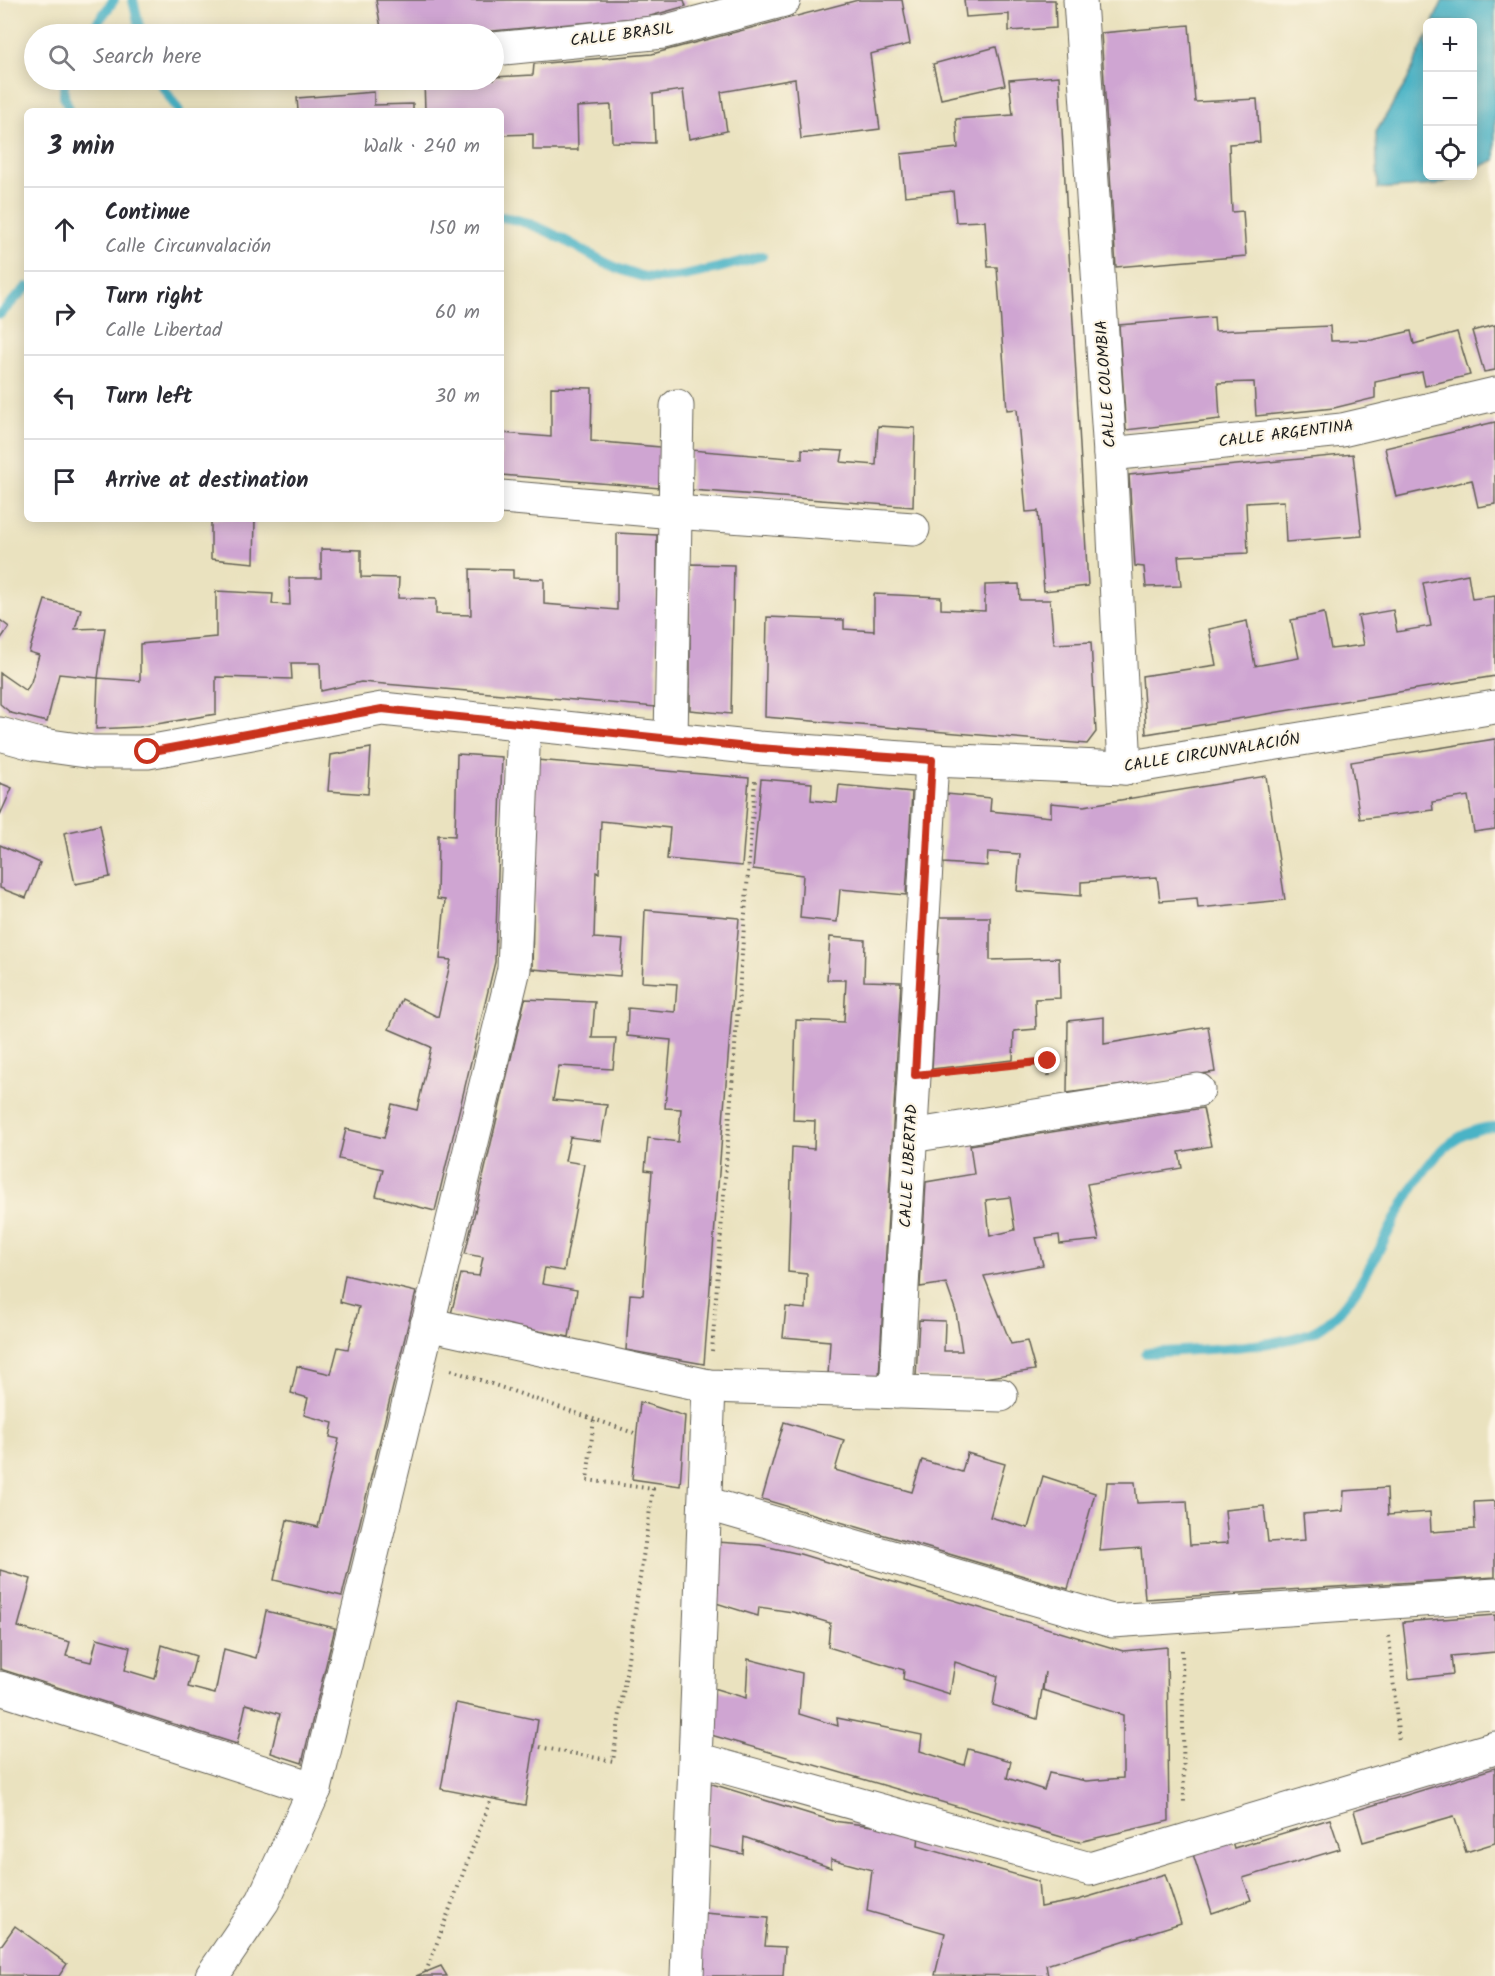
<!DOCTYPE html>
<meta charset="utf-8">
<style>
:root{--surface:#fff;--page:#f2f2f3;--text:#2b2b33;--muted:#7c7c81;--line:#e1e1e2}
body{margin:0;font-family:Kalam,sans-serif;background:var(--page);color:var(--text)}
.controls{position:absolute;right:18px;top:18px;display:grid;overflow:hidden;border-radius:9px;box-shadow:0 3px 15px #0003}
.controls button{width:54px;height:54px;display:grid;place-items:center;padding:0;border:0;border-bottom:2px solid var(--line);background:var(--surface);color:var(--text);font:30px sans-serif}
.stop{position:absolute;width:18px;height:18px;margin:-14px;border:4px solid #c8321e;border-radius:50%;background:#fff}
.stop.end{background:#c8321e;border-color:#fff;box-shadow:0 2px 6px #0008}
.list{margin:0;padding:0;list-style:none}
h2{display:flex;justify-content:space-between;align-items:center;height:78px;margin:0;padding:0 24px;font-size:26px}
h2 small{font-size:20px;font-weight:400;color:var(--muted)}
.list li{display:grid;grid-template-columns:39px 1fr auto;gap:18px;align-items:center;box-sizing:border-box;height:84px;padding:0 24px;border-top:2px solid var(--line)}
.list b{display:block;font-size:22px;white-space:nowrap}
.list p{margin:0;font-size:20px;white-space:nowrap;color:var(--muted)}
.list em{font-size:20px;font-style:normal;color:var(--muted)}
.icon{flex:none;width:33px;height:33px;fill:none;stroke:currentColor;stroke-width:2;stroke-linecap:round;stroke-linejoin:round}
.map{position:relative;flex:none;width:1495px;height:1976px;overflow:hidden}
.search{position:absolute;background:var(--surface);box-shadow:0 3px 15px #0003;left:24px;top:24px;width:480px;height:66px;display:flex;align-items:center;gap:15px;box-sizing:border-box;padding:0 21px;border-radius:33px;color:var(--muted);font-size:22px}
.panel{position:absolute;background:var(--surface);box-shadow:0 3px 15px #0003;left:24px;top:108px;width:480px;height:414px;border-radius:9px}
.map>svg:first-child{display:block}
</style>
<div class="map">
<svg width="1495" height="1976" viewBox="0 0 1495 1976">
<rect width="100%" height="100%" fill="#fcf5e5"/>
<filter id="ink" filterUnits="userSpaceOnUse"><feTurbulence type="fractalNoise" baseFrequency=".0167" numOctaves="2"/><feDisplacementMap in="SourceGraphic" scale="12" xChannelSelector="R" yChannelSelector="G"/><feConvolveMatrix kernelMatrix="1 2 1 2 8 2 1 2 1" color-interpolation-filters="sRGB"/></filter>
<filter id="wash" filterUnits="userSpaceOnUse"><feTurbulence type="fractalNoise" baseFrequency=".008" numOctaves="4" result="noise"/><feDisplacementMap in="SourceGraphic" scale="24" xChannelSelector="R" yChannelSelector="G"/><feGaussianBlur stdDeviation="1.35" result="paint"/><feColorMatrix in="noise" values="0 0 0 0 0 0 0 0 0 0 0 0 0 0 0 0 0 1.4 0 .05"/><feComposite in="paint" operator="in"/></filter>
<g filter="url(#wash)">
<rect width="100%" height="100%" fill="#eae2bf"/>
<g fill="#49b3c6" stroke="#326871" stroke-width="1.5">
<path d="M1443 0H1495V160L1473 170 1472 22H1433Z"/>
<path d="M1427 35 1428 176H1459L1437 185 1378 189 1376 132 1407 81Z"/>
</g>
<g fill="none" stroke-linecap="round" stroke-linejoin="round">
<g stroke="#49b3c6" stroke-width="10">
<path d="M133 0 141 34"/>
<path d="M89 34 114 0"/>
<path d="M64 80V96L70 111"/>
<path d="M158 80 179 111"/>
<path d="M501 217C556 224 595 267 645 277 678 283 729 264 762 256"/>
<path d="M0 314 27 287"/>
<path d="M1146 1353C1186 1350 1288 1348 1318 1329 1388 1287 1403 1130 1495 1127"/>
</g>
</g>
<g id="blocks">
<g fill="#cfa5d2" fill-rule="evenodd">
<path d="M376 0H684L686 6 647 17 460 34H382Z"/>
<path d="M858 0H902L910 44 870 54 880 129 801 139 795 79 721 92 727 131 689 139 683 90 653 94 655 143 612 142 611 105 577 107 578 150H533V134L501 135V111H425L424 80H494V77L533 75 534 64 652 54Z"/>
<path d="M964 0H1055L1056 28 1009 31V14L966 17Z"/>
<path d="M1189 25 1195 102 1257 99 1260 142 1229 144 1232 212 1243 211 1246 256 1116 267 1101 33Z"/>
<path d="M996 47 1005 85 941 99 933 64Z"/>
<path d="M1059 76 1088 586 1044 591 1038 511 1026 512 1017 409 1007 410 997 267H988L985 221 956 222 953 191 905 196 901 154 958 148 956 119 1013 115 1009 80Z"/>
<path d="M374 92V105L413 104V111H298L297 98Z"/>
<path d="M1214 317 1215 331 1330 326 1331 341 1372 340 1411 331 1414 344 1457 332 1470 375 1425 386 1422 372 1375 382V398L1334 408 1256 416 1254 382 1218 383 1220 419 1126 430 1119 325Z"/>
<path d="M1495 325V370L1484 372 1472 331Z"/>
<path d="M551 387 592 388 591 441 660 447V488L501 475V433L551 437Z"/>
<path d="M1495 422V504L1478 507 1472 480 1396 497 1385 448Z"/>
<path d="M878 426 915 428 913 507 691 490V450L802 459V449L843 451 841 462 876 465Z"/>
<path d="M1353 454 1362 536 1286 542 1284 501 1246 503 1248 553 1178 556 1181 586 1146 587 1144 567 1135 566 1129 475Z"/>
<path d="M211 519H255L254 563 211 559Z"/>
<path d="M617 533 657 535 656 707 361 682 321 691 320 663H291L292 679 216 677V714L139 727 96 729 98 678 140 681V644L216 637V591L273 594 272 604 290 605 289 578H321V549L361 550V577L399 578 398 598 436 599V614L471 615 470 569 513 570V578L544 579V604L617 610Z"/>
<path d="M690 564 734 565 731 714 690 710Z"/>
<path d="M1468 574 1472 599 1495 596V676L1146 734 1142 676 1216 665 1209 629 1247 621 1255 666 1299 658 1291 620 1324 613 1331 649 1364 645 1358 616 1393 610 1397 632 1431 626 1423 583Z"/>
<path d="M1019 584 1020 600H1050L1054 644 1091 642 1096 732 1087 744 765 717 767 617 844 620V629L874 631V594L941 597V609L985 611V585Z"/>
<path d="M45 600 81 609 75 629 105 628 98 678 59 674 47 722 11 713 0 704V673L26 691 31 682 39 655 29 652Z"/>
<path d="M0 620 9 627 0 640Z"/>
<path d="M1495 739V829L1474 832 1468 796 1432 802 1433 810 1360 819 1351 762Z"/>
<path d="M371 748 368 794 328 791 331 755Z"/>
<path d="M457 754 502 757 495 962 435 1211 376 1196 383 1169 339 1159 346 1129 384 1138 392 1104 417 1110 431 1047 389 1029 402 999 438 1017 451 960 440 959 445 900 437 899 438 835 455 836Z"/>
<path d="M536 760 749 778 742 866 667 859 670 828 601 821 599 873 596 872 594 938 623 940 620 976 532 969Z"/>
<path d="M1266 776 1285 900 1198 908 1197 898 1160 901 1157 877 1081 882V896L1017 891 1020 854 988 852 987 866 943 863 946 794 991 798 990 811 1051 817V803L1084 806Z"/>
<path d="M761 779 812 783 811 800 837 803 839 785 912 792 906 895 840 889 837 922 800 918 803 875 753 869Z"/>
<path d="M0 783 12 788 0 815Z"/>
<path d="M100 825 110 877 75 884 64 833Z"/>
<path d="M0 845 40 863 26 898 0 888Z"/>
<path d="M645 910 739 918 704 1364 626 1350 630 1294 643 1295 652 1171 645 1170 648 1138 678 1142 681 1109 665 1108 671 1040 627 1036 628 1008 675 1012 677 984 642 982Z"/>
<path d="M940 917H990V960L1059 958 1060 998 1035 999 1036 1029 1014 1031 1013 1060 932 1069Z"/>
<path d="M830 937 865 940 864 981 901 982 879 1377 828 1376 830 1341 783 1337 786 1307 806 1309 807 1274 788 1272 792 1147 814 1149 815 1121 793 1120 796 1020 844 1022 846 980H827Z"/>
<path d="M525 999 595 1002 592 1038H616L613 1069 559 1066 553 1100 607 1105 601 1141 570 1137 565 1161 584 1164 571 1232 564 1271 545 1268 542 1284 577 1290 569 1337 451 1314 461 1274 479 1276 483 1257 465 1254Z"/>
<path d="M1104 1017V1044L1208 1026 1215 1072 1067 1093 1068 1021Z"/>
<path d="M1203 1108 1211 1146 1179 1152 1182 1168 1087 1184 1099 1240 1060 1244 1059 1235 1036 1238 1043 1265 984 1276 1011 1344 1027 1341 1035 1370 978 1379 916 1377 919 1320 945 1321 944 1351H962L956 1312 946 1283 920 1287 926 1182 974 1174 970 1145ZM1010 1197 1015 1230 990 1236 986 1200Z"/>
<path d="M345 1275 416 1292 342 1596 274 1580 287 1520 318 1527 339 1439 330 1437 333 1423 304 1415 308 1398 291 1393 297 1366 331 1374 338 1347 348 1349 359 1307 340 1302Z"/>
<path d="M640 1402 685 1416 680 1486 632 1479Z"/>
<path d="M784 1422 844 1440 835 1470 912 1492 922 1460 962 1472 967 1453 1005 1464 990 1517 1028 1528 1043 1476 1095 1493 1068 1589 762 1499Z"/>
<path d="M1107 1482H1135L1137 1503 1187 1501 1190 1545 1228 1543 1225 1510 1264 1506 1268 1542 1305 1540 1303 1514 1343 1511 1344 1491 1387 1488 1388 1515 1430 1512 1431 1532 1475 1529 1474 1502 1495 1501V1577L1145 1599 1141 1548 1100 1551Z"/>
<path d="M717 1542 760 1545 800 1554 1123 1651 1167 1647 1169 1821 1079 1842 711 1735 713 1688 746 1698 748 1659 802 1673 799 1714 838 1726 837 1718 922 1735 920 1751 964 1765 968 1749 1011 1761 1007 1778 1044 1790 1049 1773 1086 1781 1123 1778V1715L1043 1690 1045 1672 1037 1719 993 1705 998 1676 955 1662 950 1694 903 1679 904 1670 828 1647 830 1623 793 1612 759 1607 758 1616 716 1603Z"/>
<path d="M0 1570 31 1579 18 1627 70 1642 66 1656 91 1662 97 1638 130 1647 125 1670 155 1679 162 1645 196 1656 188 1687 215 1694 224 1649 256 1658 266 1611 335 1628 302 1763 271 1753 280 1714 246 1704 237 1744 0 1669Z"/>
<path d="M1495 1615V1652L1451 1656 1453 1674 1409 1679 1403 1622Z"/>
<path d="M456 1703 538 1720 525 1805 441 1789Z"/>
<path d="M1495 1768V1843L1466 1852 1454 1816 1363 1842 1354 1811Z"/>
<path d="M709 1783 833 1821 919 1832 918 1846 1038 1881 1040 1907 1078 1900 1165 1874 1181 1923 1046 1965 1048 1976 935 1975 945 1933 867 1911 872 1870 831 1859V1868L744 1837 743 1854 707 1846Z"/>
<path d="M1330 1819 1340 1849 1243 1878 1251 1900 1212 1913 1191 1848 1230 1835 1234 1848Z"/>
<path d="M704 1913 768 1918 765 1946 785 1947 783 1976H702Z"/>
<path d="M15 1926 67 1964 59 1976 0 1975V1947Z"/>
<path d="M441 1966 447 1976H416Z"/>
</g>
</g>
</g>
<g filter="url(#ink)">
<use href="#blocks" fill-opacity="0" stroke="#646155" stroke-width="1.5"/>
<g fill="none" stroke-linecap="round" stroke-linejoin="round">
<defs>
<g id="minor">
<path d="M1080 0 1110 454 1125 768"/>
<path d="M494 49 663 32 784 0"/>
<path d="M1110 454 1342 430 1495 394"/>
<path d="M501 497 674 512 913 529"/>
<path d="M0 734 36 744 93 752H148L382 709 758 748 932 760 1125 768 1495 707"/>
<path d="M671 740 677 406"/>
<path d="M911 1136 1198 1090"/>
<path d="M427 1324 709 1386 1001 1395"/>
<path d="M896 1392 932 760"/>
<path d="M705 1503 1112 1621 1495 1595"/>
<path d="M0 1688 315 1789"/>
<path d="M696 1759 1090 1869 1495 1748"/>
<path d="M212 1976 263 1901 315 1789 514 969 524 725"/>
<path d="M687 1976 709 1386"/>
</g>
</defs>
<use href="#minor" stroke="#646155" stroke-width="35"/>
<g stroke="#646155" stroke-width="4" stroke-dasharray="1.5 4.5" stroke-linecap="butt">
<path d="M948 1072 1048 1061 1049 1079"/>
<path d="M712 1351 755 781"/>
<path d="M451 1370 637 1434"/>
<path d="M1389 1636 1399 1742"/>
<path d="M1182 1650 1184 1804"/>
<path d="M534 1746 613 1761 653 1489 587 1480 594 1419"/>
<path d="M426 1972 491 1799"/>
</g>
<use href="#minor" stroke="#fff" stroke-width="33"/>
</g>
</g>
<g fill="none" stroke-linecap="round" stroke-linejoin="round" filter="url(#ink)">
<path stroke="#c8321e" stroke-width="8" d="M148 752 382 709 758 748 932 760 915 1075 1048 1061"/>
</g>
<g text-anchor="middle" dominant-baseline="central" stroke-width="4.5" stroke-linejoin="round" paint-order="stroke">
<g font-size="16" fill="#1c1c1c" stroke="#fcf5e5">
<text transform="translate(622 35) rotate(-7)">CALLE BRASIL</text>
<text transform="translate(1106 384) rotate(-94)">CALLE COLOMBIA</text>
<text transform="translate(1286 434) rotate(-7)">CALLE ARGENTINA</text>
<text transform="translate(1212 753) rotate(-9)">CALLE CIRCUNVALACIÓN</text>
<text transform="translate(909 1166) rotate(-87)">CALLE LIBERTAD</text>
</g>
</g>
</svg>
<div class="controls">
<button>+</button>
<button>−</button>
<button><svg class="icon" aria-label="locate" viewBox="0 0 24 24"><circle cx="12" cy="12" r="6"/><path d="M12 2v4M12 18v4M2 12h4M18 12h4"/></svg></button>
</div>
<div class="stop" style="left:148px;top:752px"></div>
<div class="stop end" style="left:1048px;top:1061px"></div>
<div class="search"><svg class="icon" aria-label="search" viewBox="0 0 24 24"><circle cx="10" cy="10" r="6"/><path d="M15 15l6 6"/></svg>Search here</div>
<section class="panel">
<h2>3 min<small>Walk · 240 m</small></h2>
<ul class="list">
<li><svg class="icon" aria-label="ahead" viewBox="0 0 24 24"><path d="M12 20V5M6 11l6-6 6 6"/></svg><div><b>Continue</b><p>Calle Circunvalación</p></div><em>150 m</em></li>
<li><svg class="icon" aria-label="right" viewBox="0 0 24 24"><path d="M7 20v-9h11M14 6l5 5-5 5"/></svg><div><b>Turn right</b><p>Calle Libertad</p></div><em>60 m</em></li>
<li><svg class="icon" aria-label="left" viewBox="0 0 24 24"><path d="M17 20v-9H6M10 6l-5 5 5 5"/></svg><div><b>Turn left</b></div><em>30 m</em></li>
<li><svg class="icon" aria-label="arrive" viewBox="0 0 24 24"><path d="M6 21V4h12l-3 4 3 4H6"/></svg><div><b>Arrive at destination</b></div></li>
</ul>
</section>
</div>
